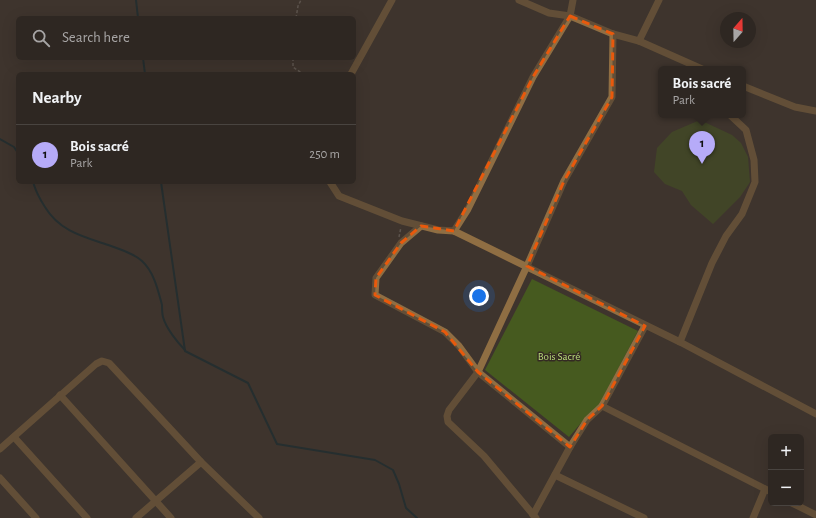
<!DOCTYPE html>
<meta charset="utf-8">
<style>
:root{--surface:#2e2722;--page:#3a332f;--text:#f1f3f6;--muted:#a7a5a5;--line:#494440;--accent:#b6abf8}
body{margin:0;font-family:"Alegreya Sans",sans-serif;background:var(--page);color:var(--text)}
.controls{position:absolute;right:12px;bottom:12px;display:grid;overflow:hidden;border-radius:6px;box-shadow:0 4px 16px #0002}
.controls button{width:36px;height:36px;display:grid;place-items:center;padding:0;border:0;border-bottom:1px solid var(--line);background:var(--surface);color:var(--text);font:20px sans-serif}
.compass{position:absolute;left:720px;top:12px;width:36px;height:36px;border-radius:50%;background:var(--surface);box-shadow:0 4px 16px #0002;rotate:20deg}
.you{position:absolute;left:479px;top:296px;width:14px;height:14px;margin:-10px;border:3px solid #fff;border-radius:50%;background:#1a73e8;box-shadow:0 0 0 6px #1a73e833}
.badge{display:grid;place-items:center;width:26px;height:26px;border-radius:50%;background:var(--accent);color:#111;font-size:13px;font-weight:700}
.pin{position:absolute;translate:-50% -33px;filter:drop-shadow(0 1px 2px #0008)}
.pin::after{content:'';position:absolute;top:21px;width:14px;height:12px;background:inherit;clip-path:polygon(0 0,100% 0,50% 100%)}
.popup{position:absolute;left:658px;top:66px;width:88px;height:52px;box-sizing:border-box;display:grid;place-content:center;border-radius:6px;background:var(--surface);filter:drop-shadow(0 1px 3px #0005);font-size:13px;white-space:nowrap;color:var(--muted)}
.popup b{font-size:15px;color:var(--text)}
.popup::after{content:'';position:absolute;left:50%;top:100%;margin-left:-8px;border:8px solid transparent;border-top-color:var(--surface)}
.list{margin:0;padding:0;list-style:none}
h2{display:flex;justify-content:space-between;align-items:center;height:52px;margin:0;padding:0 16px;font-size:17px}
h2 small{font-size:13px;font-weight:400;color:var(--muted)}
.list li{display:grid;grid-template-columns:26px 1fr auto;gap:12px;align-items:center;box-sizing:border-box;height:60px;padding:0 16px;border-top:1px solid var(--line)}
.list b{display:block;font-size:15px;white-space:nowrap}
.list p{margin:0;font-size:13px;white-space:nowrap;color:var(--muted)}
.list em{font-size:13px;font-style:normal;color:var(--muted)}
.icon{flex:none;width:22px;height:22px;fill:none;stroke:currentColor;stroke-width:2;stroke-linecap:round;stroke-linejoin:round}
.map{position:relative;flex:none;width:816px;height:518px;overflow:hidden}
.search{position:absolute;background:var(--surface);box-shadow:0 4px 16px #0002;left:16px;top:16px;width:340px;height:44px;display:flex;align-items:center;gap:10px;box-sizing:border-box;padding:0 14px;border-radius:6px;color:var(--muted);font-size:15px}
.panel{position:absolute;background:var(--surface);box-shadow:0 4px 16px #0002;left:16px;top:72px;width:340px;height:112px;border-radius:6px}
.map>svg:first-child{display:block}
</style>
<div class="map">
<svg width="816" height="518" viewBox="0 0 816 518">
<rect width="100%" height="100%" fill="#3e342d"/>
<g fill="#465a1f">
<path d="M700 120 732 135 741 143 748 157 750 182 740 197 713 224 691 205 682 191 665 184 654 172 657 148 672 132Z"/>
<path d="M532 279 638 331 597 409 581 423 569 437 485 370Z"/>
</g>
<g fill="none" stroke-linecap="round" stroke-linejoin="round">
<g stroke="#082631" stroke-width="2">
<path d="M136 0 138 18"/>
<path d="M143 58 145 74"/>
<path d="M0 139 14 147 18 153"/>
<path d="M33 182C36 192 39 198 45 207 60 232 85 237 111 246 122 250 133 253 142 261 154 272 158 290 162 305 162 309 162 313 163 317 166 328 177 342 185 350"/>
<path d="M161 182 185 351 248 383 277 444 375 460 393 470 399 484 406 508 417 518"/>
</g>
<g stroke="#837a74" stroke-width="1.5" stroke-dasharray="3 2" stroke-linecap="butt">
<path d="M296 18 298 6 301 0"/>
<path d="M293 58V67L303 74"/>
<path d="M399 237 401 227"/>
</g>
<g stroke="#8f6e43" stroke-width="7">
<path d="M519 0 549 13 570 16 613 34 639 41 702 69"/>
<path d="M639 41 659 0"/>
<path d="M351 74 392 0"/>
<path d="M743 86 795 107 816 111"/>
<path d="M330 182 339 196 402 221 438 230 454 231 680 342 816 414"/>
<path d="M421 226 401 243 376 278 375 295 445 332 459 346 478 372 570 447"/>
<path d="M454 231 468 209 533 77 570 16 573 0"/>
<path d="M680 342 712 263 726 236 742 214 755 182 754 160 746 130 730 115"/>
<path d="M60 395 171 518"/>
<path d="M602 406 771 492"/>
<path d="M14 437 87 518"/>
<path d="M0 449 96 364 102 361 109 363 201 462 259 518"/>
<path d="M555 475 644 518"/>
<path d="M0 478 36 518"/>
<path d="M792 503 816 515"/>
<path d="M533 515 570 447 587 420 602 406 645 326"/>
<path d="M136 518 201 462"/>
<path d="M536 518 484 456 448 422 447 416 449 410 478 372 527 266 564 181 612 97 613 34"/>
<path d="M753 518 765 489"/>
</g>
</g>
<path d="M0 0H816V518H0ZM570 16 613 34 612 97 564 181 527 266 645 326 602 406 587 420 570 447 478 372 445 332 375 295 376 278 401 243 421 226 454 231 533 77Z" fill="#3e342d" fill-opacity=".55" fill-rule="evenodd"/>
<path fill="none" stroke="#e8590c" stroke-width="3" stroke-dasharray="8 5" stroke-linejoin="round" d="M570 16 613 34 612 97 564 181 527 266 645 326 602 406 587 420 570 447 478 372 445 332 375 295 376 278 401 243 421 226 454 231 533 77Z"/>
<g text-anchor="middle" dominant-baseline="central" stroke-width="3" stroke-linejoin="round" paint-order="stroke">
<g font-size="11" fill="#badd7b" stroke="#342a23">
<text x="559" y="356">Bois Sacré</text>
</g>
</g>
</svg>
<div class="controls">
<button>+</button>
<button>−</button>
</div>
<svg class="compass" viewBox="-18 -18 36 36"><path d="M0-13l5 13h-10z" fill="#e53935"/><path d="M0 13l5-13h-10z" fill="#a7a5a5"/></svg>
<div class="you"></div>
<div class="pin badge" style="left:702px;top:164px">1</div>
<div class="popup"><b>Bois sacré</b>Park</div>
<div class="search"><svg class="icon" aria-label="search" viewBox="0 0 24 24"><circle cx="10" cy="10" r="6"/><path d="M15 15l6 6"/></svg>Search here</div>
<section class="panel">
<h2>Nearby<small></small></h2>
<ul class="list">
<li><span class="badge">1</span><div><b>Bois sacré</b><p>Park</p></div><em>250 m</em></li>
</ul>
</section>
</div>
